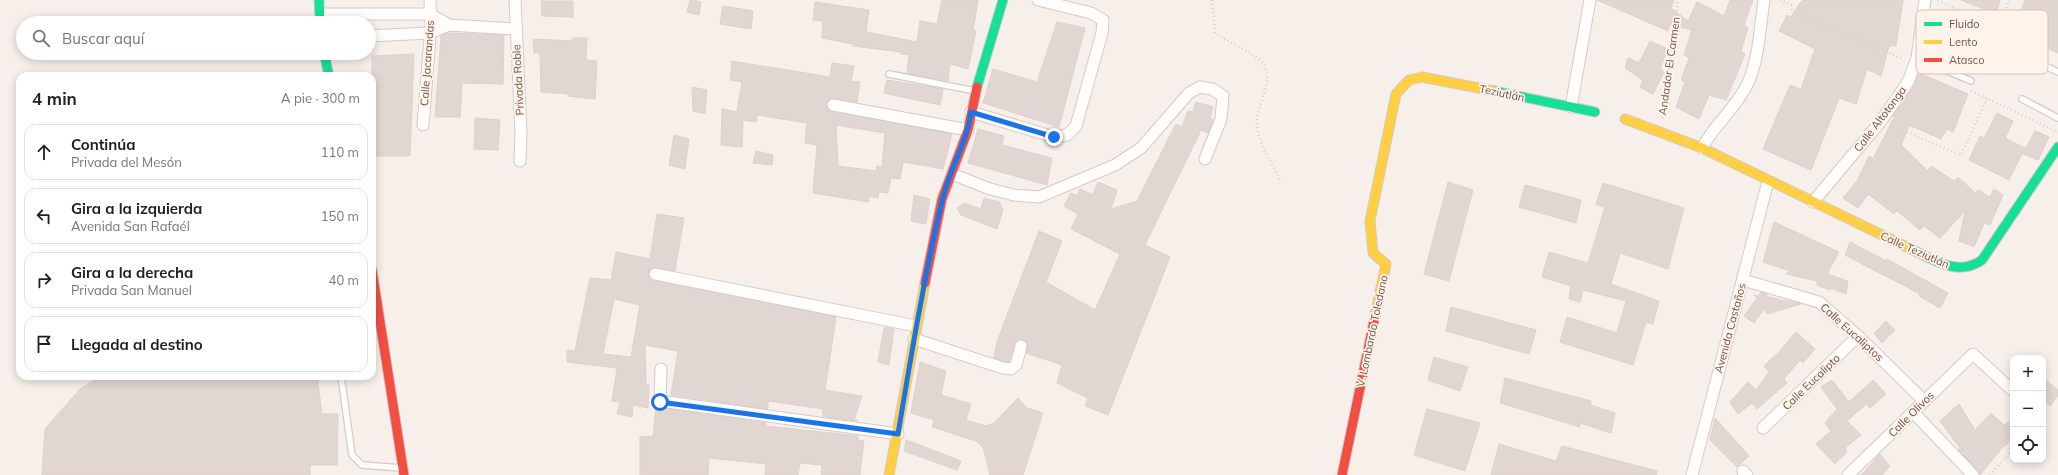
<!DOCTYPE html>
<html lang="es">
<meta charset="utf-8">
<style>
:root{--surface:#fff;--page:#f2f2f2;--text:#222;--muted:#767676;--line:#e0e0e0}
body{margin:0;font-family:Mulish,sans-serif;background:var(--page);color:var(--text)}
.controls{position:absolute;right:12px;bottom:12px;display:grid;overflow:hidden;border-radius:8px;box-shadow:0 2px 10px #0003}
.controls button{width:36px;height:36px;display:grid;place-items:center;padding:0;border:0;border-bottom:1px solid var(--line);background:var(--surface);color:var(--text);font:20px sans-serif}
.stop{position:absolute;width:12px;height:12px;margin:-9px;border:3px solid #1a73e8;border-radius:50%;background:#fff}
.stop.end{background:#1a73e8;border-color:#fff;box-shadow:0 1px 4px #0008}
.list{margin:0;padding:0;list-style:none}
h2{display:flex;justify-content:space-between;align-items:center;height:52px;margin:0;padding:0 16px;font-size:17px}
h2 small{font-size:13px;font-weight:400;color:var(--muted)}
.list li{display:grid;grid-template-columns:26px 1fr auto;gap:12px;align-items:center;box-sizing:border-box;height:56px;margin:0 8px 8px;padding:0 8px;border:1px solid var(--line);border-radius:12px}
.list b{display:block;font-size:15px;white-space:nowrap}
.list p{margin:0;font-size:13px;white-space:nowrap;color:var(--muted)}
.list em{font-size:13px;font-style:normal;color:var(--muted)}
.icon{flex:none;width:22px;height:22px;fill:none;stroke:currentColor;stroke-width:2;stroke-linecap:round;stroke-linejoin:round}
.map{position:relative;flex:none;width:2058px;height:475px;overflow:hidden}
.search{position:absolute;background:var(--surface);box-shadow:0 2px 10px #0003;left:16px;top:16px;width:360px;height:44px;display:flex;align-items:center;gap:10px;box-sizing:border-box;padding:0 14px;border-radius:22px;color:var(--muted);font-size:15px}
.panel{position:absolute;background:var(--surface);box-shadow:0 2px 10px #0003;left:16px;top:72px;width:360px;height:308px;border-radius:12px}
.map>svg:first-child{display:block}
</style>
<div class="map">
<svg width="2058" height="475" viewBox="0 0 2058 475">
<rect width="100%" height="100%" fill="#f6efea"/>
<g fill="#e2d6d2" stroke="#dfd1cc" fill-rule="evenodd">
<path d="M690 0 701 2 699 15 687 12Z"/>
<path d="M942 0H978L973 31H976L968 69 950 64 948 81 907 73 909 55 901 54V52L853 46V44L822 38 823 21 813 20 815 2 869 10 866 32 917 42 920 21 937 24Z"/>
<path d="M1597 0H1674L1671 8 1688 21 1697 2 1724 16 1730 0H1753L1744 25 1748 28 1741 51 1745 54 1726 100 1709 95 1699 119 1676 107 1685 82 1681 80 1689 58 1684 55 1692 30 1670 24 1668 31Z"/>
<path d="M1803 0H1903L1896 46H1889L1881 76 1867 69 1856 104 1839 98 1811 170 1763 149 1790 85 1801 89 1815 49 1779 31 1787 15 1791 17 1799 4Z"/>
<path d="M1961 0H2000L1996 14Z"/>
<path d="M2025 0H2058V53L2012 33Z"/>
<path d="M541 1H573V17L542 16Z"/>
<path d="M723 6 753 11 751 29 720 24Z"/>
<path d="M1057 22 1085 28 1059 127 983 103 993 69 1037 82Z"/>
<path d="M447 33 504 35 503 84 462 83 460 117H435L441 36Z"/>
<path d="M573 38H587L586 60 597 61 595 99 568 96V94L541 92 540 53H534L533 39 573 41Z"/>
<path d="M1650 41 1668 49 1660 69 1664 72 1653 94 1640 87 1643 80 1625 68 1628 58 1639 63Z"/>
<path d="M414 54 410 156H372V56Z"/>
<path d="M732 61 830 77 832 63 854 66 851 81 860 82 857 102 831 98 826 103 828 110 952 134 943 169 903 162 900 179 891 178 888 193 879 192 878 198 869 196V202L813 193 817 145 805 143 807 123 757 115 756 122 743 120 742 147 721 145 722 109 737 112 742 82 730 80ZM836 125 885 133 882 167 877 166 876 171 838 166Z"/>
<path d="M1919 73 1968 94 1953 132 1947 129 1941 139 1909 125 1907 130 1905 129 1907 131 1901 145 1928 171 1931 166 1954 181 1958 177 1975 193 1978 190 1990 197 1994 189 2003 195 1990 225 1984 223 1974 247 1959 241 1965 211 1940 238 1924 226 1920 230 1896 210 1894 214 1868 194 1858 208 1843 198 1857 181 1869 156 1873 159 1894 117 1893 116 1914 86Z"/>
<path d="M887 80 943 89 940 105 884 93Z"/>
<path d="M692 87 707 90 705 114 693 111Z"/>
<path d="M1196 102 1213 107 1210 119 1213 120 1208 133 1201 130 1145 245 1170 257 1108 415 1085 406 1088 398 1057 383 1062 365 1026 353 1028 345 1023 339 1016 341 1009 362 994 358 997 342 1039 231 1062 241 1046 282 1095 310 1120 254 1071 229 1078 214 1064 206 1071 193 1077 196 1080 189 1093 195 1098 182 1117 190 1111 209 1137 201 1176 124 1182 127 1188 111 1193 112Z"/>
<path d="M1997 113 2013 121 2005 138 2025 148 2009 180 1969 160 1980 136 1984 138Z"/>
<path d="M475 118 500 120 498 150 474 149Z"/>
<path d="M978 129 1004 136 1002 145 1052 158 1047 185 968 163Z"/>
<path d="M2035 131 2049 137 2038 160 2023 154Z"/>
<path d="M674 135 689 139 685 169 669 165Z"/>
<path d="M756 151 773 155 772 165 753 163Z"/>
<path d="M1448 182 1473 190 1449 281 1424 274Z"/>
<path d="M1603 183 1684 208 1668 269 1620 253 1611 284 1659 301 1653 324 1646 322 1633 365 1560 342 1567 317 1617 333 1626 301 1583 290 1580 302 1569 299 1571 286 1542 277 1549 252 1588 263 1605 207 1596 204Z"/>
<path d="M1525 185 1581 200 1576 223 1519 207Z"/>
<path d="M914 195 930 199 926 224 911 221Z"/>
<path d="M984 198 999 202 1003 210 997 229 961 215 957 208 964 203 981 209Z"/>
<path d="M657 214 684 218 675 271 652 268 648 273 651 279 836 317 825 390 862 396 854 420 858 421 823 417V409L768 401V409L671 395 678 351 645 345 646 385H649L648 408 633 405 632 417 617 414 620 402 612 401 617 368 567 362V350L575 351 590 278 611 280 616 252 650 259ZM614 299 640 305 631 357 603 354Z"/>
<path d="M1774 222 1839 252 1827 274 1848 281 1846 294 1830 288V290L1817 285V281L1786 274 1790 271 1763 262Z"/>
<path d="M1850 242 1886 261 1887 259 1948 293 1940 308 1919 296 1920 294 1845 255Z"/>
<path d="M1761 292 1766 294 1768 297 1801 304 1767 314 1764 309 1754 323 1744 316 1757 298 1754 295 1759 296Z"/>
<path d="M1451 307 1536 330 1529 354 1446 331Z"/>
<path d="M1886 321 1895 330 1882 343 1874 333Z"/>
<path d="M884 327 894 329 889 365 878 362Z"/>
<path d="M1796 332 1815 349 1803 363 1800 360 1784 379 1787 383 1757 409 1752 403 1738 414 1730 402 1748 382 1756 390 1769 372 1764 366 1780 351Z"/>
<path d="M1434 357 1468 367 1460 391 1428 380Z"/>
<path d="M920 362 946 371 941 395 971 404 966 420 986 426 994 423 1018 398 1027 408 1043 413 1023 475H990L983 447 976 441 932 427 934 420 911 413Z"/>
<path d="M102 376H317L322 414H338L337 465H310V475H42L45 429 80 389Z"/>
<path d="M1505 378 1591 401 1590 405 1615 413 1611 433 1580 423V427L1500 403Z"/>
<path d="M2043 378 2058 390V395L2050 406 2043 400Z"/>
<path d="M1832 380 1849 402 1873 380 1886 394 1870 408 1866 404 1847 421 1861 435 1845 448 1847 452 1835 464 1816 444 1831 431 1825 423 1837 409 1821 387Z"/>
<path d="M1959 404 1975 430 1991 413 2004 425 2013 419V439L2002 448 1980 475 1978 470 1958 450 1960 448 1940 421Z"/>
<path d="M656 407 766 423V426L858 436V440L864 441 860 475H821L822 465 800 463 798 475H765L766 464 709 458 708 475H640V437L653 436Z"/>
<path d="M1427 409 1480 423 1465 471 1414 455Z"/>
<path d="M1715 418 1749 456 1737 467 1710 440Z"/>
<path d="M906 440 961 461 957 470 904 451Z"/>
<path d="M1499 444 1556 461 1562 446 1657 471 1656 475H1491Z"/>
<path d="M1880 454 1890 466 1882 475H1861Z"/>
</g>
<g fill="none" stroke-linecap="round" stroke-linejoin="round">
<defs>
<g id="lane">
<path d="M1922 19 1972 36 1976 41 1977 56"/>
<path d="M1917 58 1971 81"/>
<path d="M2039 63 2058 72"/>
<path d="M889 74 975 91"/>
<path d="M2022 99 2058 118"/>
<path d="M341 376 352 455 362 465 402 468"/>
</g>
<g id="street">
<path d="M515 0 521 132 520 161"/>
<path d="M320 14H430L449 25 515 29"/>
<path d="M369 36 430 33 449 25"/>
<path d="M833 105 968 130"/>
<path d="M1571 107 1590 0"/>
<path d="M971 112 1054 137 1067 135 1076 126 1102 33 1103 20 1091 13 1038 0"/>
<path d="M423 125 431 26 430 0"/>
<path d="M1702 148C1714 125 1735 109 1747 85 1759 60 1760 27 1764 0"/>
<path d="M952 174 990 189 1014 195 1039 197 1115 165 1141 148 1189 93 1200 87 1212 89 1223 96 1221 119 1205 159"/>
<path d="M1813 202 1881 121 1908 82 1917 58 1925 0"/>
<path d="M655 274 916 326"/>
<path d="M1743 280 1819 302 1858 336 1924 401"/>
<path d="M914 339 1003 368 1011 369 1016 365 1021 346"/>
<path d="M661 369 660 401 898 434"/>
<path d="M1913 412 1973 475"/>
<path d="M1763 428 1858 336"/>
<path d="M1743 471 1747 475"/>
<path d="M1692 475 1766 189 1769 182"/>
<path d="M1848 475 1973 354 2013 391"/>
</g>
<g id="fast">
<path d="M319 0 320 23"/>
<path d="M324 53 329 76"/>
<path d="M977 87 1003 0"/>
<path d="M1494 91 1595 112"/>
<path d="M1911 249C1934 260 1958 277 1982 260L2058 147"/>
</g>
<g id="slow">
<path d="M1625 119 1702 148 1911 249"/>
<path d="M1375 316 1386 264 1373 253 1370 221 1396 94 1409 80 1422 77 1494 91"/>
<path d="M889 475 925 283"/>
</g>
<g id="jam">
<path d="M372 270 404 475"/>
<path d="M925 283 942 199 968 130 977 87"/>
<path d="M1342 475 1375 316"/>
</g>
</defs>
<use href="#lane" stroke="#d4cbc7" stroke-width="8"/>
<use href="#street" stroke="#d4cbc7" stroke-width="13"/>
<use href="#fast" stroke="#d5cac6" stroke-width="11"/>
<use href="#slow" stroke="#d5cac6" stroke-width="11"/>
<use href="#jam" stroke="#d5cac6" stroke-width="11"/>
<g stroke="#d9cfce" stroke-width="2.5" stroke-dasharray="1 3" stroke-linecap="butt">
<path d="M1212 0 1215 33C1225 40 1255 54 1262 62 1275 78 1259 101 1257 118 1255 139 1271 161 1280 180"/>
<path d="M1780 0 1791 5 1792 11 1903 59"/>
<path d="M1938 0 2043 53"/>
<path d="M1999 31 2009 0"/>
<path d="M1971 91 2058 132"/>
<path d="M1662 118 1678 0"/>
<path d="M1892 126 1961 155 1987 99"/>
<path d="M1990 475 2013 449"/>
</g>
<use href="#lane" stroke="#fefdfc" stroke-width="5.5"/>
<use href="#street" stroke="#fefdfc" stroke-width="11"/>
<use href="#fast" stroke="#16e098" stroke-width="9"/>
<use href="#slow" stroke="#ffcf43" stroke-width="9"/>
<use href="#jam" stroke="#f24e42" stroke-width="9"/>
</g>
<g fill="none" stroke-linecap="round" stroke-linejoin="round">
<path stroke="#1a73e8" stroke-width="5" d="M660 402 898 434C911 356 924 278 942 201 949 170 967 143 971 112L1054 137"/>
</g>
<g text-anchor="middle" dominant-baseline="central" stroke-width="3.5" stroke-linejoin="round" paint-order="stroke">
<g font-size="11" fill="#73524a" stroke="#fff3ea">
<text transform="translate(427 63) rotate(-86)">Calle Jacarandas</text>
<text transform="translate(1669 66) rotate(-82)">Andador El Carmen</text>
<text transform="translate(518 80) rotate(-93)">Privada Roble</text>
<text transform="translate(1502 93) rotate(12)">Teziutlán</text>
<text transform="translate(1880 119) rotate(-53)">Calle Altotonga</text>
<text transform="translate(1915 250) rotate(24)">Calle Teziutlán</text>
<text transform="translate(1730 328) rotate(-75)">Avenida Castaños</text>
<text transform="translate(1372 331) rotate(-78)">V. Lombardo Toledano</text>
<text transform="translate(1852 332) rotate(42)">Calle Eucaliptos</text>
<text transform="translate(1811 382) rotate(-44)">Calle Eucalipto</text>
<text transform="translate(1911 414) rotate(-45)">Calle Olivos</text>
</g>
</g>
<rect x="1916" y="10" width="132" height="64" rx="6" fill="#fff3ea" stroke="#d5c3ba" stroke-width="1"/>
<rect x="1924" y="22" width="18" height="4" fill="#16e098"/>
<rect x="1924" y="40" width="18" height="4" fill="#ffcf43"/>
<rect x="1924" y="58" width="18" height="4" fill="#f24e42"/>
<g font-size="11" fill="#73524a">
<text x="1949" y="28">Fluido</text>
<text x="1949" y="46">Lento</text>
<text x="1949" y="64">Atasco</text>
</g>
</svg>
<div class="controls">
<button>+</button>
<button>−</button>
<button><svg class="icon" aria-label="locate" viewBox="0 0 24 24"><circle cx="12" cy="12" r="6"/><path d="M12 2v4M12 18v4M2 12h4M18 12h4"/></svg></button>
</div>
<div class="stop" style="left:660px;top:402px"></div>
<div class="stop end" style="left:1054px;top:137px"></div>
<div class="search"><svg class="icon" aria-label="search" viewBox="0 0 24 24"><circle cx="10" cy="10" r="6"/><path d="M15 15l6 6"/></svg>Buscar aquí</div>
<section class="panel">
<h2>4 min<small>A pie · 300 m</small></h2>
<ul class="list">
<li><svg class="icon" aria-label="ahead" viewBox="0 0 24 24"><path d="M12 20V5M6 11l6-6 6 6"/></svg><div><b>Continúa</b><p>Privada del Mesón</p></div><em>110 m</em></li>
<li><svg class="icon" aria-label="left" viewBox="0 0 24 24"><path d="M17 20v-9H6M10 6l-5 5 5 5"/></svg><div><b>Gira a la izquierda</b><p>Avenida San Rafaél</p></div><em>150 m</em></li>
<li><svg class="icon" aria-label="right" viewBox="0 0 24 24"><path d="M7 20v-9h11M14 6l5 5-5 5"/></svg><div><b>Gira a la derecha</b><p>Privada San Manuel</p></div><em>40 m</em></li>
<li><svg class="icon" aria-label="arrive" viewBox="0 0 24 24"><path d="M6 21V4h12l-3 4 3 4H6"/></svg><div><b>Llegada al destino</b></div></li>
</ul>
</section>
</div>
